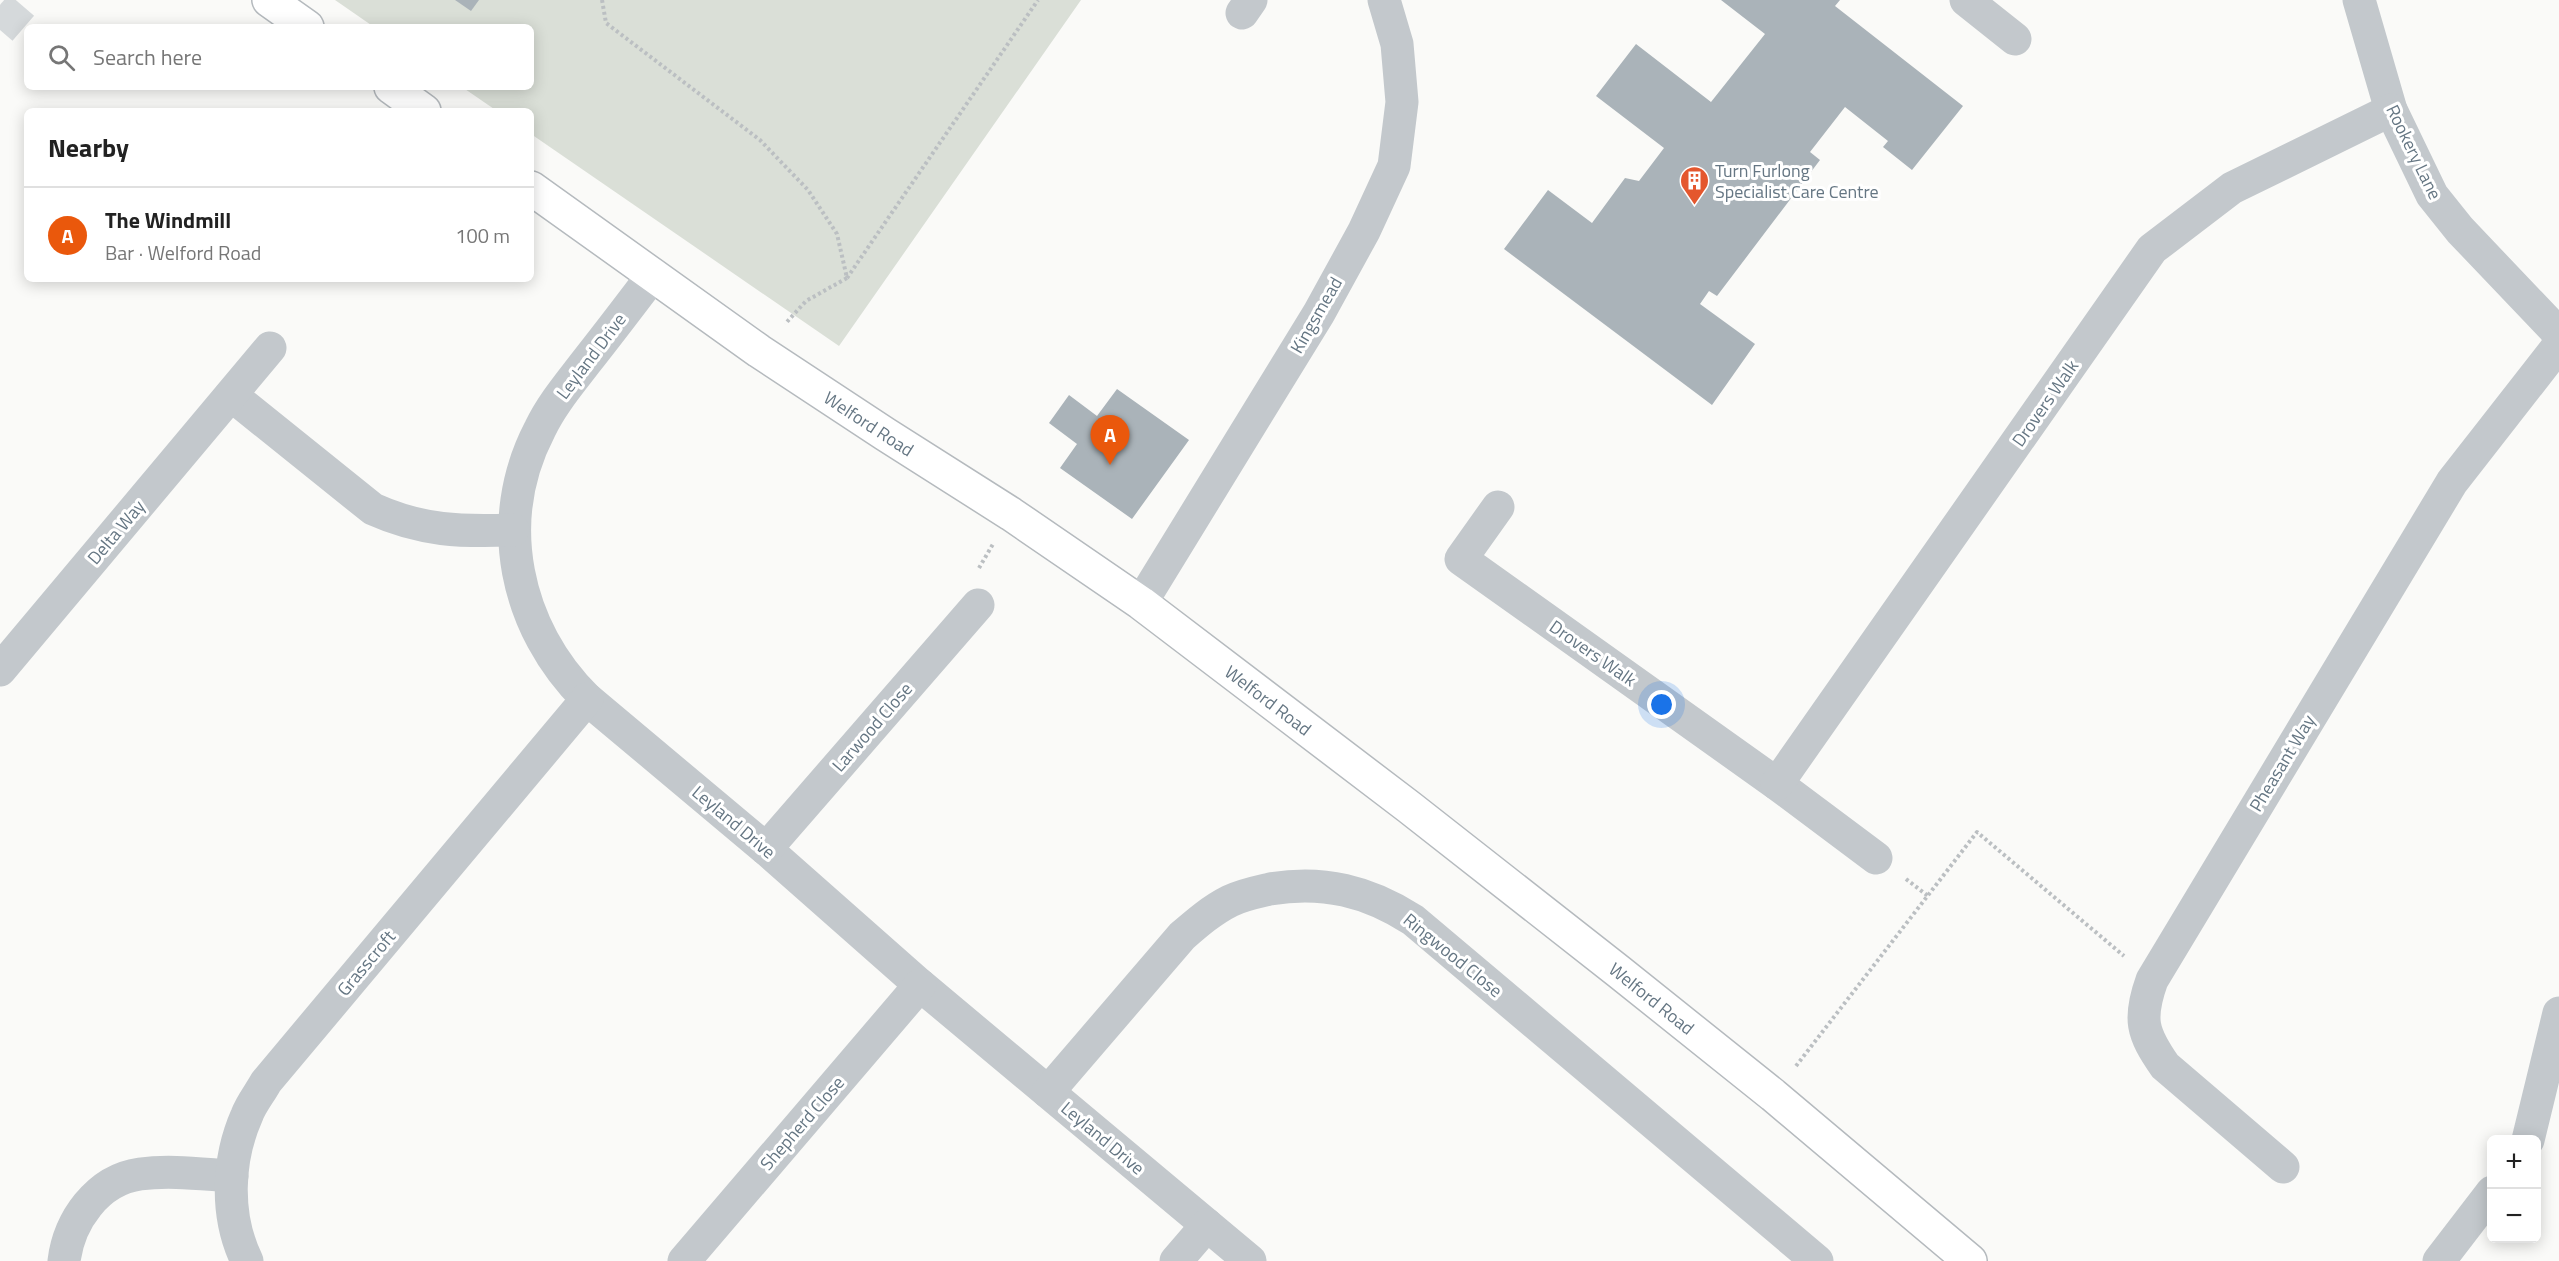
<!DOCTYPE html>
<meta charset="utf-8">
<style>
:root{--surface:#fff;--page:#f6f6f6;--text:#222;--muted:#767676;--line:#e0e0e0;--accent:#ea580c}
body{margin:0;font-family:"Titillium Web",sans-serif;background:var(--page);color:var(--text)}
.controls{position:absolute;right:18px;bottom:18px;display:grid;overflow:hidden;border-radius:9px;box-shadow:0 3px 15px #0003}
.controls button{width:54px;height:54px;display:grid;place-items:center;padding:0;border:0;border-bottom:2px solid var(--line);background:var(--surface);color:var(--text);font:30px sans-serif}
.you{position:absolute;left:1662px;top:705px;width:21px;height:21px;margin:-15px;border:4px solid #fff;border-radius:50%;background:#1a73e8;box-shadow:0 0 0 9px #1a73e833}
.badge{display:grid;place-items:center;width:39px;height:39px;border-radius:50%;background:var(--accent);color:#fff;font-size:20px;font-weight:700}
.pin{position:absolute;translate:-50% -50px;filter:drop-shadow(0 2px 3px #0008)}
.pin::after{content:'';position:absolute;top:32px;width:21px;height:18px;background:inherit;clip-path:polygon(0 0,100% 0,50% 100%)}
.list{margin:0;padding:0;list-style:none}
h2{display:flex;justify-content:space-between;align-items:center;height:78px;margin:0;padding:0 24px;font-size:26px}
h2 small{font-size:20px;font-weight:400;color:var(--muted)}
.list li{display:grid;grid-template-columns:39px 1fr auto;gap:18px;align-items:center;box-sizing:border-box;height:96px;padding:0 24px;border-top:2px solid var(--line)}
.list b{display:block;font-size:22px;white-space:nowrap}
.list p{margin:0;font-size:20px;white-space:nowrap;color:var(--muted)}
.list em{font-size:20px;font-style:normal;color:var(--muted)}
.icon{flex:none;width:33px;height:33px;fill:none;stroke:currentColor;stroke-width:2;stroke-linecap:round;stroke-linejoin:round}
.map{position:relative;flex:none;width:2559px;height:1261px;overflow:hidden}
.search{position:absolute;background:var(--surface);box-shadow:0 3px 15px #0003;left:24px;top:24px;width:510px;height:66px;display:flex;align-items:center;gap:15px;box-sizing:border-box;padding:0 21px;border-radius:9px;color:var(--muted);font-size:22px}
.panel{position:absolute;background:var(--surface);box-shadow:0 3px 15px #0003;left:24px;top:108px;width:510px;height:174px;border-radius:9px}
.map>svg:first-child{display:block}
</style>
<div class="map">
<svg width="2559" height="1261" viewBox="0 0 2559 1261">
<rect width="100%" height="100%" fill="#fafaf8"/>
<path fill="#dadfd7" d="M335 0H1081L839 346 531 134V111H497L462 87H531V27H374Z"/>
<g fill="#aab3b9">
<path d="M455 0H479L471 11Z"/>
<path d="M1721 0H1840L1835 6 1963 106 1912 170 1883 147 1888 141 1845 107 1810 152 1820 160 1717 296 1709 291 1700 304 1755 344 1712 405 1504 249 1548 190 1592 223 1625 178 1639 181 1664 148 1596 96 1636 44 1711 102 1765 34Z"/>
<path d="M1117 389 1189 440 1132 519 1060 468 1077 444 1049 423 1069 395 1097 416Z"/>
</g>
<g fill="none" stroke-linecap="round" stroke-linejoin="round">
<path stroke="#d5d9db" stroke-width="33" stroke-dasharray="33 16" stroke-linecap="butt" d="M0 30 26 0"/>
<defs>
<g id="major">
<path d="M269 0 307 27"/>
<path d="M391 87 424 111"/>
<path id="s1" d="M531 188 759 351 885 434 1011 514 1141 603 1409 807 1618 971 1773 1095 1970 1261"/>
</g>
</defs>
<use href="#major" stroke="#b5babe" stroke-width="36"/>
<g stroke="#bbbfc2" stroke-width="4" stroke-dasharray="3 3" stroke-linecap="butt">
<path d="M602 0 606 23 760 140 808 190 837 234 847 278 806 301 785 324"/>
<path d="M847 278 1038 0"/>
<path d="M979 568 993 544"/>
<path d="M1906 879 1928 896"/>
<path d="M1796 1066 1977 832 2124 956"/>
</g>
<g stroke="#c3c8cc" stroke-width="33">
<path d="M1966 0 2015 39"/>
<path d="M2359 0 2391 110 2432 195 2460 230 2559 334"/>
<path d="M1242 13 1251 0"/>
<path d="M653 275C631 304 609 333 586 362 570 383 552 404 540 429 492 521 515 628 587 699L766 849 920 985 1250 1261"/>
<path d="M231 395 373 509C422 531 461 532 513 530"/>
<path d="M1498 507 1461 559 1777 784 1876 858"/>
<path d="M1141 603 1319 313 1364 231 1394 166 1402 102 1397 44 1384 0"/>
<path d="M0 670 270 348"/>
<path d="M1777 784 2152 249 2232 188 2391 110"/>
<path d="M766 849 978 605"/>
<path d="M1048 1092 1182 936C1197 923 1212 910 1230 901 1242 895 1257 892 1270 889 1323 880 1368 891 1413 920L1817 1261"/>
<path d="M2528 1140 2559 1013"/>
<path d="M2283 1167 2165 1066C2142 1033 2138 1019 2152 980L2452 482 2559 345"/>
<path d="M64 1261C69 1221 97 1180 140 1174 170 1170 201 1174 232 1176"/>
<path d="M247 1261C225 1216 227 1160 247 1115 251 1104 260 1093 266 1082L587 699"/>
<path d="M684 1261 920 985"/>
<path d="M1176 1261 1207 1225"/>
<path d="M2439 1261 2492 1192"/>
</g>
<use href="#major" stroke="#fff" stroke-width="33"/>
</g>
<defs>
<symbol id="building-pin" viewBox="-11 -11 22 30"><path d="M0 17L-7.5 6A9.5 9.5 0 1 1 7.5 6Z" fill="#e4572e" stroke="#fff"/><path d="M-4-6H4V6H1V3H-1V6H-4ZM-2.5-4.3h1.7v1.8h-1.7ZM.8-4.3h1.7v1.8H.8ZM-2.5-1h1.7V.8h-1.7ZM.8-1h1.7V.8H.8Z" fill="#fff"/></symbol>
</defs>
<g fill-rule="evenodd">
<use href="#building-pin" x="1678" y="164" width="33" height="45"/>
</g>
<g text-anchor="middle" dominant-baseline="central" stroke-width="6" stroke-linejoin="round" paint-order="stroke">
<g font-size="18" fill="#657683" stroke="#fff">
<text transform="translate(2414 152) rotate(64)">Rookery Lane</text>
<text transform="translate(1316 315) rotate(-60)">Kingsmead</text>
<text transform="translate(591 356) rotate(-53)">Leyland Drive</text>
<text transform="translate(2045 403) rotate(-55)">Drovers Walk</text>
<text stroke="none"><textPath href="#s1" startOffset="412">Welford Road</textPath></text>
<text transform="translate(116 532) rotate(-50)">Delta Way</text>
<text transform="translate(1593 653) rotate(35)">Drovers Walk</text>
<text stroke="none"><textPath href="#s1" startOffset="898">Welford Road</textPath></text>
<text transform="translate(872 727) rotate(-49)">Larwood Close</text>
<text transform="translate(2282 763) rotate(-59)">Pheasant Way</text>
<text transform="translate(734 822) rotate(40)">Leyland Drive</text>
<text transform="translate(1453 955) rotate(39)">Ringwood Close</text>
<text transform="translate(366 963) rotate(-50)">Grasscroft</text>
<text stroke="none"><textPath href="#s1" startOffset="1384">Welford Road</textPath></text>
<text transform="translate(802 1123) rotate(-49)">Shepherd Close</text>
<text transform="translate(1103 1138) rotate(40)">Leyland Drive</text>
</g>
<g font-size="18" fill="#657683" stroke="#fff" text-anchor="start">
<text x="1715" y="170">Turn Furlong<tspan x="1715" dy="21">Specialist Care Centre</tspan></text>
</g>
</g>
</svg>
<div class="controls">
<button>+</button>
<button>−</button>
</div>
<div class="you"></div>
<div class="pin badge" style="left:1110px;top:465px">A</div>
<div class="search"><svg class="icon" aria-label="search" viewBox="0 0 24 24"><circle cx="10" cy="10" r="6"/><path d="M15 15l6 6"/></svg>Search here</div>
<section class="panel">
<h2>Nearby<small></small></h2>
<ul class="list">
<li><span class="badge">A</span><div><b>The Windmill</b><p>Bar · Welford Road</p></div><em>100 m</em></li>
</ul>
</section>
</div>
